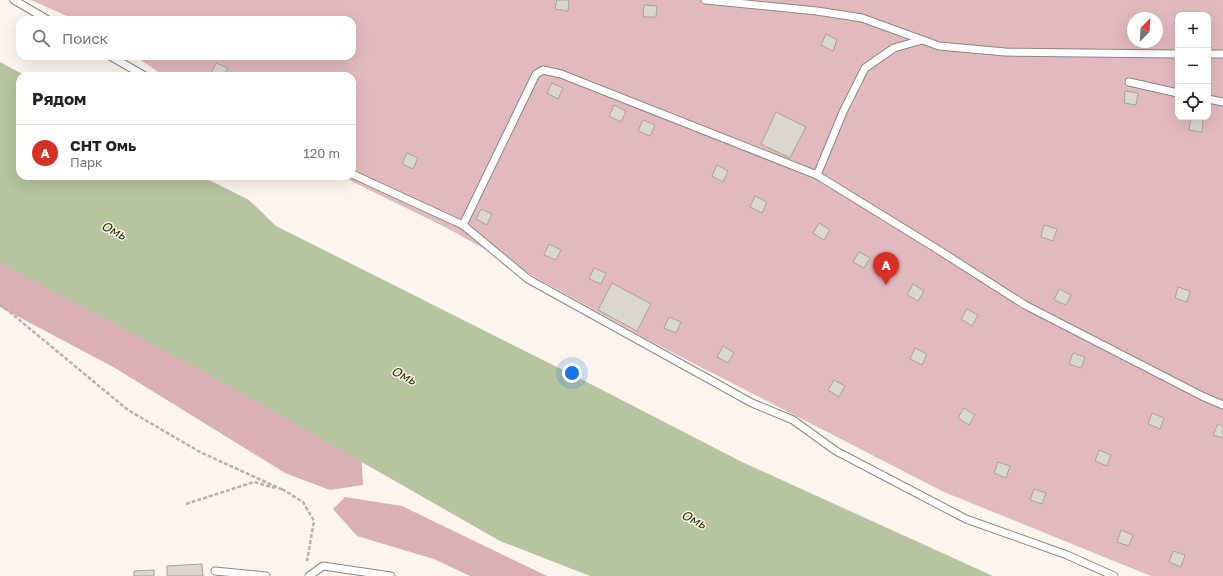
<!DOCTYPE html>
<html lang="ru">
<meta charset="utf-8">
<style>
:root{--surface:#fff;--page:#f6f6f6;--text:#222;--muted:#767676;--line:#e0e0e0;--accent:#d93025}
body{margin:0;font-family:"Golos Text",sans-serif;background:var(--page);color:var(--text)}
.controls{position:absolute;right:12px;top:12px;display:grid;overflow:hidden;border-radius:8px;box-shadow:0 4px 16px #0002}
.controls button{width:36px;height:36px;display:grid;place-items:center;padding:0;border:0;border-bottom:1px solid var(--line);background:var(--surface);color:var(--text);font:20px sans-serif}
.compass{position:absolute;left:1127px;top:12px;width:36px;height:36px;border-radius:50%;background:var(--surface);box-shadow:0 4px 16px #0002;rotate:24deg}
.you{position:absolute;left:572px;top:373px;width:14px;height:14px;margin:-10px;border:3px solid #fff;border-radius:50%;background:#1a73e8;box-shadow:0 0 0 6px #1a73e833}
.badge{display:grid;place-items:center;width:26px;height:26px;border-radius:50%;background:var(--accent);color:#fff;font-size:13px;font-weight:700}
.pin{position:absolute;translate:-50% -33px;filter:drop-shadow(0 1px 2px #0008)}
.pin::after{content:'';position:absolute;top:21px;width:14px;height:12px;background:inherit;clip-path:polygon(0 0,100% 0,50% 100%)}
.list{margin:0;padding:0;list-style:none}
h2{display:flex;justify-content:space-between;align-items:center;height:52px;margin:0;padding:0 16px;font-size:17px}
h2 small{font-size:13px;font-weight:400;color:var(--muted)}
.list li{display:grid;grid-template-columns:26px 1fr auto;gap:12px;align-items:center;box-sizing:border-box;height:56px;padding:0 16px;border-top:1px solid var(--line)}
.list b{display:block;font-size:15px;white-space:nowrap}
.list p{margin:0;font-size:13px;white-space:nowrap;color:var(--muted)}
.list em{font-size:13px;font-style:normal;color:var(--muted)}
.icon{flex:none;width:22px;height:22px;fill:none;stroke:currentColor;stroke-width:2;stroke-linecap:round;stroke-linejoin:round}
.map{position:relative;flex:none;width:1223px;height:576px;overflow:hidden}
.search{position:absolute;background:var(--surface);box-shadow:0 4px 16px #0002;left:16px;top:16px;width:340px;height:44px;display:flex;align-items:center;gap:10px;box-sizing:border-box;padding:0 14px;border-radius:12px;color:var(--muted);font-size:15px}
.panel{position:absolute;background:var(--surface);box-shadow:0 4px 16px #0002;left:16px;top:72px;width:340px;height:108px;border-radius:12px}
.map>svg:first-child{display:block}
</style>
<div class="map">
<svg width="1223" height="576" viewBox="0 0 1223 576">
<rect width="100%" height="100%" fill="#fcf4ed"/>
<path fill="#e2b9be" fill-rule="evenodd" d="M31 0H1223V576H1151L944 492 650 341 447 228 341 176H352V76H164L135 56H352V20H76ZM1178 15H1208V117H1178ZM1133 18H1157V42H1133Z"/>
<g fill="#dbb0b5">
<path d="M0 250 361 446 363 485 330 490 285 473 115 368 0 307Z"/>
<path d="M345 497 402 506 547 576H470L434 559 357 536 333 509Z"/>
</g>
<path fill="#b7c4a0" d="M0 62 26 76H20V176H201L249 200 276 226 579 378 742 462 993 576H590L500 541 204 372 0 263Z"/>
<g fill="#dad7ce" stroke="#a6a39a">
<path d="M557 0H569L568 11 555 9Z"/>
<path d="M644 5 657 6 656 17H643Z"/>
<path d="M826 34 837 40 833 51 821 45Z"/>
<path d="M216 63 228 68 224 76H215L211 74Z"/>
<path d="M552 83 563 88 558 99 547 93Z"/>
<path d="M1125 91 1138 93 1136 105 1124 103Z"/>
<path d="M614 105 626 111 621 122 609 116Z"/>
<path d="M776 112 806 127 790 158 761 144Z"/>
<path d="M1191 118 1203 120 1202 132 1189 130Z"/>
<path d="M643 120 655 125 650 136 638 131Z"/>
<path d="M407 153 418 158 413 169 402 164Z"/>
<path d="M717 165 728 171 723 182 712 176Z"/>
<path d="M755 196 767 202 762 213 750 207Z"/>
<path d="M481 209 492 214 487 225 476 219Z"/>
<path d="M819 223 830 230 824 240 813 233Z"/>
<path d="M1044 225 1057 229 1053 241 1041 237Z"/>
<path d="M549 244 561 250 556 260 544 255Z"/>
<path d="M859 252 870 258 864 268 853 262Z"/>
<path d="M594 268 606 273 601 284 589 279Z"/>
<path d="M612 283 651 304 637 331 598 310Z"/>
<path d="M913 284 924 291 918 301 907 295Z"/>
<path d="M1178 287 1190 291 1187 302 1175 298Z"/>
<path d="M1059 289 1071 295 1066 305 1054 300Z"/>
<path d="M967 309 978 315 972 326 961 319Z"/>
<path d="M669 317 681 322 676 333 664 328Z"/>
<path d="M723 346 734 353 728 363 717 357Z"/>
<path d="M915 348 927 354 922 365 910 359Z"/>
<path d="M1073 353 1085 357 1081 368 1069 364Z"/>
<path d="M834 380 845 386 839 397 828 390Z"/>
<path d="M964 408 975 415 969 425 958 418Z"/>
<path d="M1152 413 1164 418 1160 429 1148 424Z"/>
<path d="M1218 424 1223 426V438L1213 435Z"/>
<path d="M1099 450 1111 455 1107 466 1095 461Z"/>
<path d="M998 462 1010 466 1006 478 994 473Z"/>
<path d="M1034 489 1046 493 1042 504 1030 500Z"/>
<path d="M1121 530 1133 535 1129 546 1117 542Z"/>
<path d="M1173 551 1185 555 1181 567 1169 562Z"/>
<path d="M202 564 203 576H167V566Z"/>
<path d="M154 570V576H134V571Z"/>
</g>
<g fill="none" stroke-linecap="round" stroke-linejoin="round">
<defs>
<g id="service">
<path d="M14 0 48 20"/>
<path d="M705 0 817 11 862 18 939 46 1005 52 1178 54"/>
<path d="M1208 54H1223"/>
<path d="M110 56 145 76"/>
<path d="M1129 82 1178 93"/>
<path d="M1208 99 1223 102"/>
<path d="M352 174 463 225 536 74 543 70 561 74 817 175 937 249 1025 305 1202 396 1223 405"/>
<path d="M817 175 843 112 865 68 894 48 922 40"/>
<path d="M463 225 528 279 752 403 793 420 836 451 966 519 1067 555 1114 576"/>
<path d="M215 571 266 576"/>
<path d="M309 576 323 566 391 576"/>
</g>
</defs>
<use href="#service" stroke="#8e8780" stroke-width="9"/>
<g stroke="#b8b1ac" stroke-width="2.5" stroke-dasharray="4 2" stroke-linecap="butt">
<path d="M0 304 128 410 200 452 283 490"/>
<path d="M282 489 303 502 314 521 307 561"/>
<path d="M186 504 254 482 275 488"/>
</g>
<use href="#service" stroke="#fff" stroke-width="7"/>
</g>
<g text-anchor="middle" dominant-baseline="central" stroke-width="3" stroke-linejoin="round" paint-order="stroke">
<g font-size="13" font-style="italic" fill="#2f3e04" stroke="#fcf4ed">
<text transform="translate(114 230) rotate(26)">Омь</text>
<text transform="translate(404 375) rotate(26)">Омь</text>
<text transform="translate(694 519) rotate(26)">Омь</text>
</g>
</g>
</svg>
<div class="controls">
<button>+</button>
<button>−</button>
<button><svg class="icon" aria-label="locate" viewBox="0 0 24 24"><circle cx="12" cy="12" r="6"/><path d="M12 2v4M12 18v4M2 12h4M18 12h4"/></svg></button>
</div>
<svg class="compass" viewBox="-18 -18 36 36"><path d="M0-13l5 13h-10z" fill="#e53935"/><path d="M0 13l5-13h-10z" fill="#767676"/></svg>
<div class="you"></div>
<div class="pin badge" style="left:886px;top:285px">A</div>
<div class="search"><svg class="icon" aria-label="search" viewBox="0 0 24 24"><circle cx="10" cy="10" r="6"/><path d="M15 15l6 6"/></svg>Поиск</div>
<section class="panel">
<h2>Рядом<small></small></h2>
<ul class="list">
<li><span class="badge">A</span><div><b>СНТ Омь</b><p>Парк</p></div><em>120 m</em></li>
</ul>
</section>
</div>
